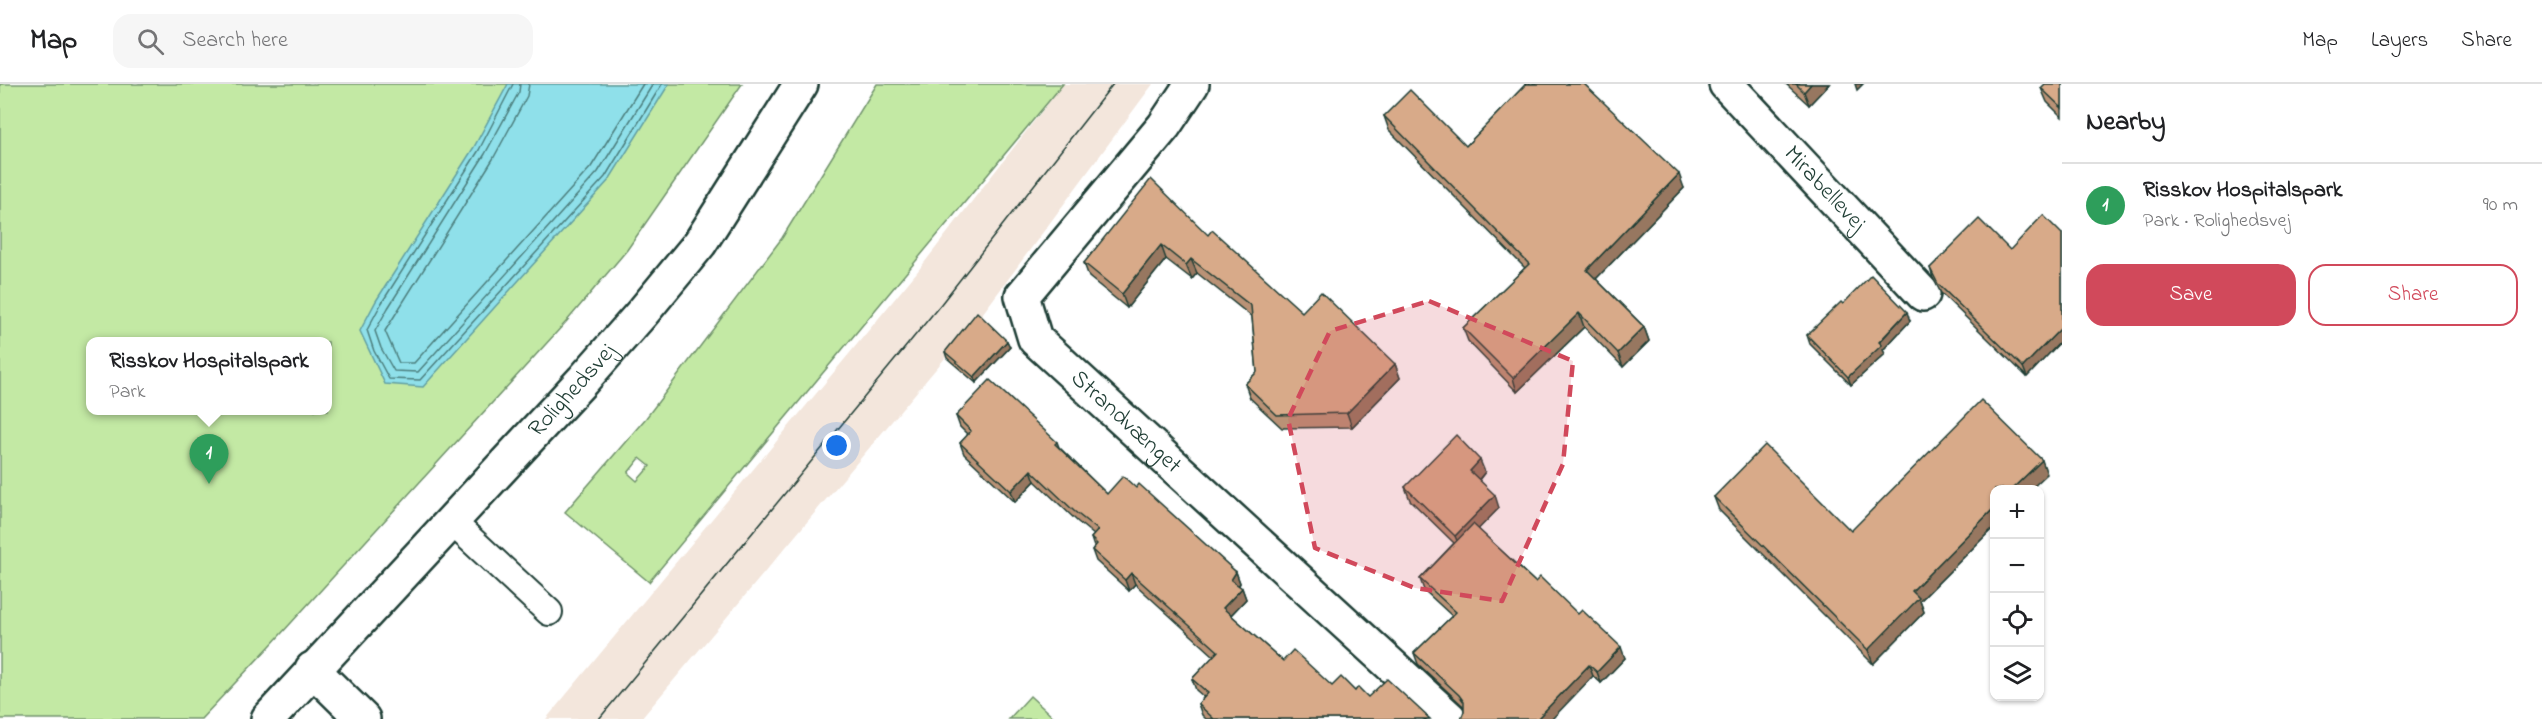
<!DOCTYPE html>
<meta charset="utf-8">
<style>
:root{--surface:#fff;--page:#f6f6f6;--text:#202124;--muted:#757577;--line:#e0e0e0;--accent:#d1495b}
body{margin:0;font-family:"Indie Flower",sans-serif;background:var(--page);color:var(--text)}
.controls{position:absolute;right:18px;bottom:18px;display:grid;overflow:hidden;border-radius:12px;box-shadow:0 2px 4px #0004}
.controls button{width:54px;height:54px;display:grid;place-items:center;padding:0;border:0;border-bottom:2px solid var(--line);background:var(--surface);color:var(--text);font:30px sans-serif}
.you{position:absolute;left:837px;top:362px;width:21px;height:21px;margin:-15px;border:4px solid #fff;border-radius:50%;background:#1a73e8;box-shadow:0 0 0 9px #1a73e833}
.badge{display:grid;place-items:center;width:39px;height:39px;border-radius:50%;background:var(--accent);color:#fff;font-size:20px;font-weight:700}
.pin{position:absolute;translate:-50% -50px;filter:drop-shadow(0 2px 3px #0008)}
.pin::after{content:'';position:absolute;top:32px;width:21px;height:18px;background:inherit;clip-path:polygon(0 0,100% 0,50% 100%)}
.popup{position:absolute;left:86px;top:253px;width:246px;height:78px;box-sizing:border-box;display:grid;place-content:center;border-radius:12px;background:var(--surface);filter:drop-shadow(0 2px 4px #0005);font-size:20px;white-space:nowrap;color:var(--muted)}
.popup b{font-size:22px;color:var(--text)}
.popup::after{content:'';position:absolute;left:50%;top:100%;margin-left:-12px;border:12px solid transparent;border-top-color:var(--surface)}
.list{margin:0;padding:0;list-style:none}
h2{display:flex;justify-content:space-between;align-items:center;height:78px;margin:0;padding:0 24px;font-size:26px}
h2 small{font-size:20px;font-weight:400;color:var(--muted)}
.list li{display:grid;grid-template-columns:39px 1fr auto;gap:18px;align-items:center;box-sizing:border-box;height:84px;padding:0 24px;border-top:2px solid var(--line)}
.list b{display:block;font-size:22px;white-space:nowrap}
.list p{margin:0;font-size:20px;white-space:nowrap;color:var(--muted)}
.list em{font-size:20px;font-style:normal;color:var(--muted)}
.actions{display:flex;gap:12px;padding:18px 24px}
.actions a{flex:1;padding:14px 0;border:2px solid var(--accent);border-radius:18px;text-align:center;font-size:21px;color:var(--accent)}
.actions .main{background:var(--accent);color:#fff}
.icon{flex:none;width:33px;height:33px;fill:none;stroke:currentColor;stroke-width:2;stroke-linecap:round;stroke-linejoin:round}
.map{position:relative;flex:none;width:2062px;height:635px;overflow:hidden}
header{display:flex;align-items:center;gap:36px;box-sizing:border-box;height:84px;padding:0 30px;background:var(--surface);border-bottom:2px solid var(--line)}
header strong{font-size:28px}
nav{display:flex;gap:33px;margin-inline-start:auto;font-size:21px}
.search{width:420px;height:54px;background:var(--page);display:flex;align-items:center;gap:15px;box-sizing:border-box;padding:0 21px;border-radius:18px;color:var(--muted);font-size:22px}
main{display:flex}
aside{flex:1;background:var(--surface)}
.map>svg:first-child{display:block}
</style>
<header>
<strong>Map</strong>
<div class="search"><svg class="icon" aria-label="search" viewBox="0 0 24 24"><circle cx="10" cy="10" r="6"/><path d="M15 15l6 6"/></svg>Search here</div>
<nav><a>Map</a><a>Layers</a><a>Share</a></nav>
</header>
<main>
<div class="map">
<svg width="2062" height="635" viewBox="0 0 2062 635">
<rect width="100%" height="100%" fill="#fff"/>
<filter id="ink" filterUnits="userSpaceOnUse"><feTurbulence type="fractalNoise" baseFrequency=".0167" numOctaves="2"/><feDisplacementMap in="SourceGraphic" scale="12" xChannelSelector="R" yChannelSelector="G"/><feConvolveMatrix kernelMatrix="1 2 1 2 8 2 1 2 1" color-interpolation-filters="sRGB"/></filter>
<g filter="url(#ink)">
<path fill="#f3e6dc" d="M1063 0H1153L983 229 641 635H546L917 188Z"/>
<g fill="#c3e9a4" stroke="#71936c" stroke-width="1.5" fill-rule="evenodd">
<path d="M0 0H742L627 166 566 238 270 562 201 635H0ZM91 258H328V326H91Z"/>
<path d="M877 0H1063L649 498 565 428 646 334 782 154ZM640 374 650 382 637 397 628 389Z"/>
<path d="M1030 612 1055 635H1009Z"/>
</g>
<path fill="#8fe0ea" stroke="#629fa1" stroke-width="1.5" d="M508 0H669L609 96 423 303 385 300 360 247 376 217 474 63Z"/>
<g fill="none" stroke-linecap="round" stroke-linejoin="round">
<g stroke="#4c7e7d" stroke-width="1.5">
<path d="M513 0 479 66 381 220 367 246 374 267 389 295 420 296 605 93 662 0"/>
<path d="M520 0 519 8 485 70 388 224 375 247 381 264 394 287 418 288 598 88 653 0"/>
<path d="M529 0 527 12 493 75 385 247 399 279H414L591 83 643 0"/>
</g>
<defs>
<path id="lane" d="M451 437 549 528"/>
<g id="street">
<path id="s1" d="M1192 0 1164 42 1022 212 1035 255 1450 635"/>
<path id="s2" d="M1726 0 1923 210"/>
<path d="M312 585 363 635"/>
</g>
<g id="secondary">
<path id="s3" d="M268 635 583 296 643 228 700 159 801 0"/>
</g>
</defs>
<use href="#lane" stroke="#1f3d34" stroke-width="30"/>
<use href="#street" stroke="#1f3d34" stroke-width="38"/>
<use href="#secondary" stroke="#1f3d34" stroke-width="38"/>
<use href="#lane" stroke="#fff" stroke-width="26"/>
<use href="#street" stroke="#fff" stroke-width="33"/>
<use href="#secondary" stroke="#fff" stroke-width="33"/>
<path stroke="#1f3d34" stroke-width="1.5" d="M599 635 941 220 1113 0"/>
</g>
<g fill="#ba9276" stroke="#1f3d34" stroke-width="1.5">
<path d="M1525 0H1584L1684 104 1596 195 1644 243 1649 257 1623 283 1584 243 1517 308 1468 257 1463 244 1525 184 1389 46 1384 32 1466 62 1525 1Z"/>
<path d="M1786 0H1829L1809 21Z"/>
<path d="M2062 0V33L2047 18 2041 4Z"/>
<path d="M2062 150V256L2027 293 1941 209 1933 194 1930 184 2010 166Z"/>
<path d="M1208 151 1302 228 1395 280 1400 294 1352 343 1282 344 1250 314 1245 300 1257 288 1252 233 1197 189 1192 195 1166 175 1127 224 1089 193 1084 179Z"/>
<path d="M1843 220 1910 237 1883 266 1885 270 1851 301 1810 260 1807 251Z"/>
<path d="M1007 257 1010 263 976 299 947 274 945 268Z"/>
<path d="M956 332 1057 358 1059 363 1107 410 1136 404 1236 488 1240 499 1239 502 1242 504 1246 515 1231 531 1283 577 1332 602 1355 607 1368 613 1430 635H1206L1202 631 1198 620 1204 613 1196 606 1192 595 1214 572 1135 500 1129 507 1096 477 1092 466 1094 463 1091 454 1094 451 1078 438 1035 397 1015 418 964 370 960 359 968 351 960 343Z"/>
<path d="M1485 388 1479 396 1499 424 1478 445 1535 498 1625 574 1601 599 1593 592 1464 627 1463 622 1418 580 1414 569 1452 532 1424 506 1420 495 1454 459 1410 416 1405 403Z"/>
<path d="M2047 390 1995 405V442L1920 517 1924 528 1873 580 1719 426 1714 413 1851 447Z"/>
</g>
<g fill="#977760" stroke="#1f3d34" stroke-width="1.5">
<path d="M1811 0H1829L1809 21 1804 8Z"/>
<path d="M1855 0H1863L1857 6Z"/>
<path d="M1679 90 1684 104 1592 199 1587 186Z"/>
<path d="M1161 161 1166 175 1127 224 1122 210Z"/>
<path d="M1191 175 1197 189 1192 195 1186 181Z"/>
<path d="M1907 228 1910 237 1883 266 1885 270 1851 301 1848 293Z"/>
<path d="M1579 229 1584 243 1517 308 1513 294Z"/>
<path d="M1644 243 1649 257 1623 283 1618 269Z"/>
<path d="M2061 244 2062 247V256L2027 293 2023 283Z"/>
<path d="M1007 257 1010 263 976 299 974 293Z"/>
<path d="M1395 280 1400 294 1352 343 1347 329Z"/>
<path d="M1480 376 1485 388 1475 400 1470 387Z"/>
<path d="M2042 376 2047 390 2031 405H2012Z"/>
<path d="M1031 386 1035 397 1015 418 1011 407Z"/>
<path d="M1495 411 1499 424 1460 464 1455 452Z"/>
<path d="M1995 423V442L1920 517 1924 528 1873 580 1868 566 1912 507Z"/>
<path d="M1236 488 1240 499 1235 507 1231 496Z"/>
<path d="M1131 489 1135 500 1129 507 1125 496Z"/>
<path d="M1242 504 1246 515 1227 535 1223 524Z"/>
<path d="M1621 563 1625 574 1601 599 1597 588Z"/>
<path d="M1589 581 1593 592 1552 635H1537Z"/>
</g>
<g fill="#d8aa89" stroke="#1f3d34" stroke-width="1.5">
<path d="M1526 0H1584L1679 90 1587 186 1644 243 1618 269 1579 229 1513 294 1463 244 1529 180 1384 32 1410 6 1466 62Z"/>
<path d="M1796 0H1811L1804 8Z"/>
<path d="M2045 0H2062V24L2041 4Z"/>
<path d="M1151 95 1208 151 1212 146 1302 228 1321 208 1395 280 1347 329 1277 331 1245 300 1257 288 1251 222 1191 175 1186 181 1161 161 1122 210 1084 179Z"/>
<path d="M2043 131 2062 150V245L2061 244 2023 283 1938 200 1930 184 1979 135 2010 166Z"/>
<path d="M1871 191 1907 228 1879 258 1882 261 1848 293 1807 251 1841 218 1843 220Z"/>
<path d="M977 228 1007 257 974 293 945 268Z"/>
<path d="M990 296 1057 358 1055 360 1107 410 1123 392 1136 404 1139 400 1236 488 1231 496 1242 504 1223 524 1283 577 1293 566 1332 602 1341 593 1355 607 1358 603 1368 613 1387 595 1430 635H1214L1198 620 1208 609 1192 595 1218 567 1131 489 1125 496 1092 466 1097 460 1091 454 1098 446 1074 427 1031 386 1011 407 960 359 971 347 956 332Z"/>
<path d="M1981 316 2042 376 2012 405H1995V423L1912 507 1919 514 1868 566 1714 413 1765 361 1851 447Z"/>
<path d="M1456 351 1480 376 1470 387 1495 411 1455 452 1405 403Z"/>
<path d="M1473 440 1535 498 1540 493 1578 530 1582 526 1621 563 1597 588 1589 581 1537 635H1461L1464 627V618L1459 611 1414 569 1456 528 1420 495Z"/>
</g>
</g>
<path fill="#d1495b" fill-opacity="0.2" stroke="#d1495b" stroke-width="4.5" stroke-dasharray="12 8" stroke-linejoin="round" d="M1429 217 1573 277 1563 380 1502 517 1415 504 1315 464 1288 335 1330 247Z"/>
<g text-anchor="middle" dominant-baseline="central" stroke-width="4.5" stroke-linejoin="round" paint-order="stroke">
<g font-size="24" fill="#1f3d34" stroke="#fff">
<text stroke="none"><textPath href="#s2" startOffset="144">Mirabellevej</textPath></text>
<text stroke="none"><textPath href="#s3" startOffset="448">Rolighedsvej</textPath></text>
<text stroke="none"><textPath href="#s1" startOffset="440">Strandvænget</textPath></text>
</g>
</g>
</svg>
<div class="controls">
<button>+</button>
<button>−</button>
<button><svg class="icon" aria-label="locate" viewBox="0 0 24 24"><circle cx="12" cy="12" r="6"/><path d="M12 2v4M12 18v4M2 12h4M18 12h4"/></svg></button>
<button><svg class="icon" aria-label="layers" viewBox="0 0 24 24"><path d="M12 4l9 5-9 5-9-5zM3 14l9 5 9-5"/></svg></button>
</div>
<div class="you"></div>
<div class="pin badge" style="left:209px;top:400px;background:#2e9e5b">1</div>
<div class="popup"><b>Risskov Hospitalspark</b>Park</div>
</div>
<aside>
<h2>Nearby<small></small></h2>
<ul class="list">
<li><span class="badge" style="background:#2e9e5b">1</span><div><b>Risskov Hospitalspark</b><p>Park · Rolighedsvej</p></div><em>90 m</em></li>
</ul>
<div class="actions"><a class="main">Save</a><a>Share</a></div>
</aside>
</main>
